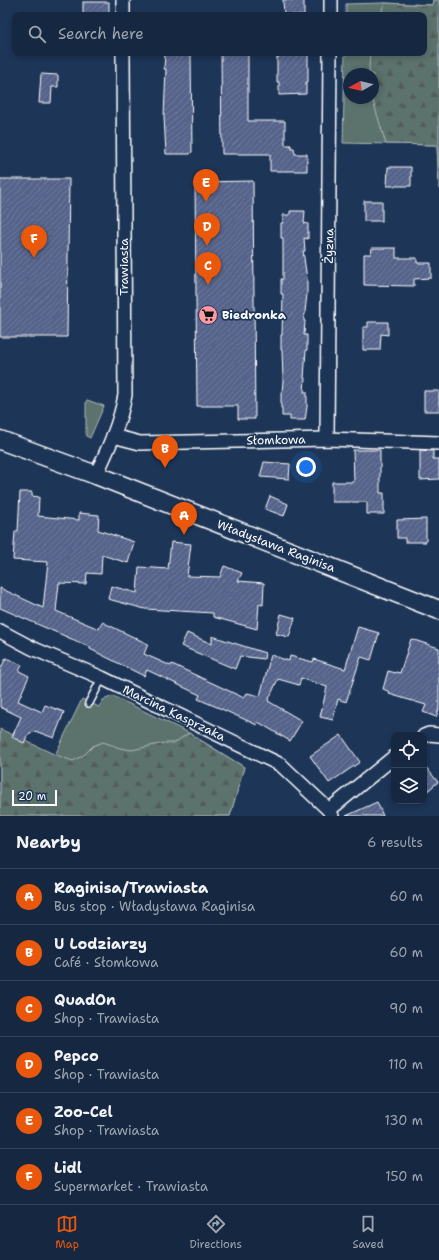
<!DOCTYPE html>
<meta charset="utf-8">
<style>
:root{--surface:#162841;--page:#1f3048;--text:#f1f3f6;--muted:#9ea6b1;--line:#35445a;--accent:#ea580c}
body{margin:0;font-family:"Shantell Sans",sans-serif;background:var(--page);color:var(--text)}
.controls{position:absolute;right:12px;bottom:12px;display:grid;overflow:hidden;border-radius:8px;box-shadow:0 2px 6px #0003}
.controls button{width:36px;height:36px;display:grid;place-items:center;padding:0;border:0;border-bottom:1px solid var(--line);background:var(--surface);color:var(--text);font:20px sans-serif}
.compass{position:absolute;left:343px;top:68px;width:36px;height:36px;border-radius:50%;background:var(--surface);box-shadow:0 2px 6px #0003;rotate:262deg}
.scale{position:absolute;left:12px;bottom:10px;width:45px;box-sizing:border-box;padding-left:4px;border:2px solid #fff;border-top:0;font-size:11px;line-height:14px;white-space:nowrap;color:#fff;-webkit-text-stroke:3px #1d3557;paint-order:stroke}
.you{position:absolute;left:306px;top:467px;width:14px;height:14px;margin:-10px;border:3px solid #fff;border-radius:50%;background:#1a73e8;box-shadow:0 0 0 6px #1a73e833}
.badge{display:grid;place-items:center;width:26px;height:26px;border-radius:50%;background:var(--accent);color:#fff;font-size:13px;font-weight:700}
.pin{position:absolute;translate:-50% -33px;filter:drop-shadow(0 1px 2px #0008)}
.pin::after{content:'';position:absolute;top:21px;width:14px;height:12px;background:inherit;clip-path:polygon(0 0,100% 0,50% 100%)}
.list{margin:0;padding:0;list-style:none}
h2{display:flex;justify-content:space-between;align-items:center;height:52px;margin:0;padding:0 16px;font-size:17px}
h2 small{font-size:13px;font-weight:400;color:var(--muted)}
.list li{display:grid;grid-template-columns:26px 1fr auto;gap:12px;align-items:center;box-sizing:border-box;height:56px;padding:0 16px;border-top:1px solid var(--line)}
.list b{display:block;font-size:15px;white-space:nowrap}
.list p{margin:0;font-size:13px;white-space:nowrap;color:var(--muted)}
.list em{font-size:13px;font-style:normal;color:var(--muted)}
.icon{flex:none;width:22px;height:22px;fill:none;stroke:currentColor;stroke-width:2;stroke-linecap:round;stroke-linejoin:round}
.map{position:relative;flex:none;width:439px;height:816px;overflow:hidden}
.search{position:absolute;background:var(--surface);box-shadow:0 2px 6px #0003;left:12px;right:12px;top:12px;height:44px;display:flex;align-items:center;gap:10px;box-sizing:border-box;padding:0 14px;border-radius:8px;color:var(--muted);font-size:15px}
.sheet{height:388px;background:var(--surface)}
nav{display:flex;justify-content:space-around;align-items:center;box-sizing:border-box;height:56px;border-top:1px solid var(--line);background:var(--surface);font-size:11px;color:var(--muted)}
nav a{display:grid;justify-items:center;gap:2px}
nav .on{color:var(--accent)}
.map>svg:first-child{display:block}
</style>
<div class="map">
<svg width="439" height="816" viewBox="0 0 439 816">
<defs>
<pattern id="forest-firs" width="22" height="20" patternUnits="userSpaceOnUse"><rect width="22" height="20" fill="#5c726d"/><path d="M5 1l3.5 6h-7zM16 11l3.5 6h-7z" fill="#525b59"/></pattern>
<pattern id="building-hatch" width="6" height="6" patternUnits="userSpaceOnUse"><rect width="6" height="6" fill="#54648b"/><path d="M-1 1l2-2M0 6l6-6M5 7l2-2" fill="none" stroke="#6e7b9c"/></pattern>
</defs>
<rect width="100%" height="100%" fill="#1d3557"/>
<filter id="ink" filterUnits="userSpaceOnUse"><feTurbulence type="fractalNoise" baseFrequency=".025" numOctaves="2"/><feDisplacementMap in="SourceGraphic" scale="8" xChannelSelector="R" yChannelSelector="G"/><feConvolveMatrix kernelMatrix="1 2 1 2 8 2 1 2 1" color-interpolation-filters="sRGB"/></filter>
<g filter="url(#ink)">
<g fill="#5c726d" stroke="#aeb8b6" fill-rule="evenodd">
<path d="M433 0H439V189L437 145 343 143 345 53H424V15H346V4L384 3 432 5ZM349 74H373V98H349Z"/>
<path d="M87 400 104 406 90 438 86 436V402Z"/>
<path d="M113 696 189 733 244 767 230 816H0V732L24 743 55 755 82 699 99 707 103 700Z"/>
</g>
<g fill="url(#forest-firs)" stroke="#aeb8b6">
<path d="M433 0H439V189L437 145 386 144 373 101V74H370L369 67 370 53H424V15H381L384 3 432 5Z"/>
<path d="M0 729 56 755 73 761 84 755 93 746 103 742 120 748 132 750 164 743H174L189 733 244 767 230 816H0Z"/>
</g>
<g fill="url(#building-hatch)" stroke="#fff">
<path d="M283 0H304V15H284Z"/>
<rect x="83" y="2" width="26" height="13"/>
<path d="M165 53H191L192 152 190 154H166L164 116 166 69H164Z"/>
<path d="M221 53H248V121H285V145H291V148H294L295 154H307V171H270V154H222Z"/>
<path d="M279 53H308V82H306V94L279 95V82H277V57H279Z"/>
<path d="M41 74 58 75V87H52L51 103H39Z"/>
<path d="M388 167H411V186H387Z"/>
<path d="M0 179H69L67 337H0Z"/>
<path d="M253 181 255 419H238V406H197L195 182Z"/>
<rect x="364" y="201" width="18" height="20"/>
<path d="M290 211H305L304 223 308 224V239L304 238 305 251H303L307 279V294L304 321H305L304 335H307V350H306L304 378H305L304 392H307V407L305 420H290V416H282V408H281V392H282L283 381 282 350H281V335H282L283 294H281V279H283V238H281V223H283V215H290Z"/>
<path d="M372 248H396V258H417V263H431V278L414 279V286L364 285V254H371Z"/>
<path d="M368 322H388V335L381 334 380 350H363V327H368Z"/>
<rect x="424" y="391" width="15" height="20"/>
<path d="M353 450H380V493H384V514H367V502H332V482H354Z"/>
<path d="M420 450 433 451V459H439V479L420 480Z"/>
<path d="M264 462 290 464 289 479 260 477Z"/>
<path d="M20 492H32V496L39 497 38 516 79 520V513L99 515 98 530 134 542 128 563 102 555 101 574 87 573 86 584 59 583 56 611 99 629 102 622 148 644 144 654 171 666 172 664 244 698 247 693 260 696 271 655 289 661 290 656 313 662 314 659 345 669 358 627 379 633 371 660 361 657 346 702 338 699 333 720 320 717 327 687 301 678 299 685 278 679 268 701 302 721 290 741 258 722 257 725 217 707 198 699 200 695 147 670 144 676 90 649V647L0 608V588L43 608 48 562 13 560 15 531H18Z"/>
<path d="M270 496 288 504 284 516 265 509Z"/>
<path d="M426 519V542H405V538H397V520Z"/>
<path d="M171 542 191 544 187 576 220 577 224 566 242 573 238 581 264 583 263 605 259 604 257 629 213 617V613L145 609 108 599 111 586 137 593 139 567 168 569Z"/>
<path d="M281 614 295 618 289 637 276 634Z"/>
<path d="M187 633 212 644V636L265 653 264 659 240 656 235 669 181 646Z"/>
<path d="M411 639 439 648V709L436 717 423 712 426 705 389 694 390 692 383 689 388 671 396 673V672L400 673Z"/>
<path d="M6 658 22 665 19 671 29 676 18 701 42 712 45 705 64 712 54 738 35 731 27 736 24 743 12 737 21 717 0 707V670Z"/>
<path d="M341 735 360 762 329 783 310 756Z"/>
<path d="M424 765 438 782 424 794Z"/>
<path d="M377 802 383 816H346Z"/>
</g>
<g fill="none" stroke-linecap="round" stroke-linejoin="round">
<defs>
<path id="lane" d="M89 703 102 678"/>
<g id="street">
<path d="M123 15V0"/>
<path d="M331 15V0"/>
<path d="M113 436 140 443 327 439 439 443"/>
<path d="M327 439 330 53"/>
<path d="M96 475C108 449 120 424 125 395L123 53"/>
<path d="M0 631 32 648 102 678 281 765 329 810 332 816"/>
<path d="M424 736 429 734 439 735"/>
<path d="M329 810 394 757"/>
</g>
<path id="secondary" d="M0 440 96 475 439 610"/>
</defs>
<use href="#lane" stroke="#fff" stroke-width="10"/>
<use href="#street" stroke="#fff" stroke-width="16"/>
<use href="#secondary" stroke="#fff" stroke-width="21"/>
<use href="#lane" stroke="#1d3557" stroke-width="7"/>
<use href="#street" stroke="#1d3557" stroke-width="13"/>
<use href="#secondary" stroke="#1d3557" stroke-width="18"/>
</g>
</g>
<defs>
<symbol id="supermarket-disc" viewBox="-11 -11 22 22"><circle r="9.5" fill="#ff9aa2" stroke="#1d3557"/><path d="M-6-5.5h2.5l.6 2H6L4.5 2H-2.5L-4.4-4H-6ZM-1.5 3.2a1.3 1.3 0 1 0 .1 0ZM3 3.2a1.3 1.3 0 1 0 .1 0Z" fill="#111"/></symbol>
</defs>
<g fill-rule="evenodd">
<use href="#supermarket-disc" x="197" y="304" width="22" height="22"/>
</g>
<g text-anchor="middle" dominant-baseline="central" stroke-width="3.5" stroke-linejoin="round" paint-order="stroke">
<g font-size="12" fill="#fff" stroke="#1d3557">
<text transform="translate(329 246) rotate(-89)">Żyzna</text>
<text transform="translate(124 267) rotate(-90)">Trawiasta</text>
<text transform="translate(276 440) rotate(-1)">Słomkowa</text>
<text transform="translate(276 546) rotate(21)">Władysława Raginisa</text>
<text transform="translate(174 713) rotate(26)">Marcina Kasprzaka</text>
</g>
<g font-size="12" font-weight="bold" fill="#fff" stroke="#1d3557" text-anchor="start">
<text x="222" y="315">Biedronka</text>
</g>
</g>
</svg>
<div class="controls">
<button><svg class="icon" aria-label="locate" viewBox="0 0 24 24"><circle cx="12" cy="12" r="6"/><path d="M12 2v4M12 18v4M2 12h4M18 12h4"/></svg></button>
<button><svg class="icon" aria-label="layers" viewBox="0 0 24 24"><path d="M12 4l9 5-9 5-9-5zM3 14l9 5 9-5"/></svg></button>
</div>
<svg class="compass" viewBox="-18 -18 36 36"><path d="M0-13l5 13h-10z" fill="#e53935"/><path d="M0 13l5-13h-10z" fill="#9ea6b1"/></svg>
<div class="scale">20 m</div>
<div class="you"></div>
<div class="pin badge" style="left:184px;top:535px">A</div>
<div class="pin badge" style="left:165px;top:468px">B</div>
<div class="pin badge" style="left:208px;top:285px">C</div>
<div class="pin badge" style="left:207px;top:246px">D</div>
<div class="pin badge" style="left:206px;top:202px">E</div>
<div class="pin badge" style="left:34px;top:258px">F</div>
<div class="search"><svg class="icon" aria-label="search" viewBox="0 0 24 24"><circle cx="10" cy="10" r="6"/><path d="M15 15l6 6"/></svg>Search here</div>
</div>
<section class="sheet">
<h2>Nearby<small>6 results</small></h2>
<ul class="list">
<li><span class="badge">A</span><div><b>Raginisa/Trawiasta</b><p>Bus stop · Władysława Raginisa</p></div><em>60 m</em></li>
<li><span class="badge">B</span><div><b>U Lodziarzy</b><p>Café · Słomkowa</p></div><em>60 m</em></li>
<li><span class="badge">C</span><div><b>QuadOn</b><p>Shop · Trawiasta</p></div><em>90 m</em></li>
<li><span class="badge">D</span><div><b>Pepco</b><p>Shop · Trawiasta</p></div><em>110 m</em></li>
<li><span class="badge">E</span><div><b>Zoo-Cel</b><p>Shop · Trawiasta</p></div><em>130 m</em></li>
<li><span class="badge">F</span><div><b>Lidl</b><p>Supermarket · Trawiasta</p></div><em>150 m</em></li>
</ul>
</section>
<nav>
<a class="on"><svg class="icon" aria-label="map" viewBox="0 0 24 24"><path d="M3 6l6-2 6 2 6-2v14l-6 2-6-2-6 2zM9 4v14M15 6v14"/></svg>Map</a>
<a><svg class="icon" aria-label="directions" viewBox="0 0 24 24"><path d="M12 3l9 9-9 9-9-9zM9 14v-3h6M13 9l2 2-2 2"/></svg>Directions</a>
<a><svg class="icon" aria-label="saved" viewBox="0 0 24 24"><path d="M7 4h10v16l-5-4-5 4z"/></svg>Saved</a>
</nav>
